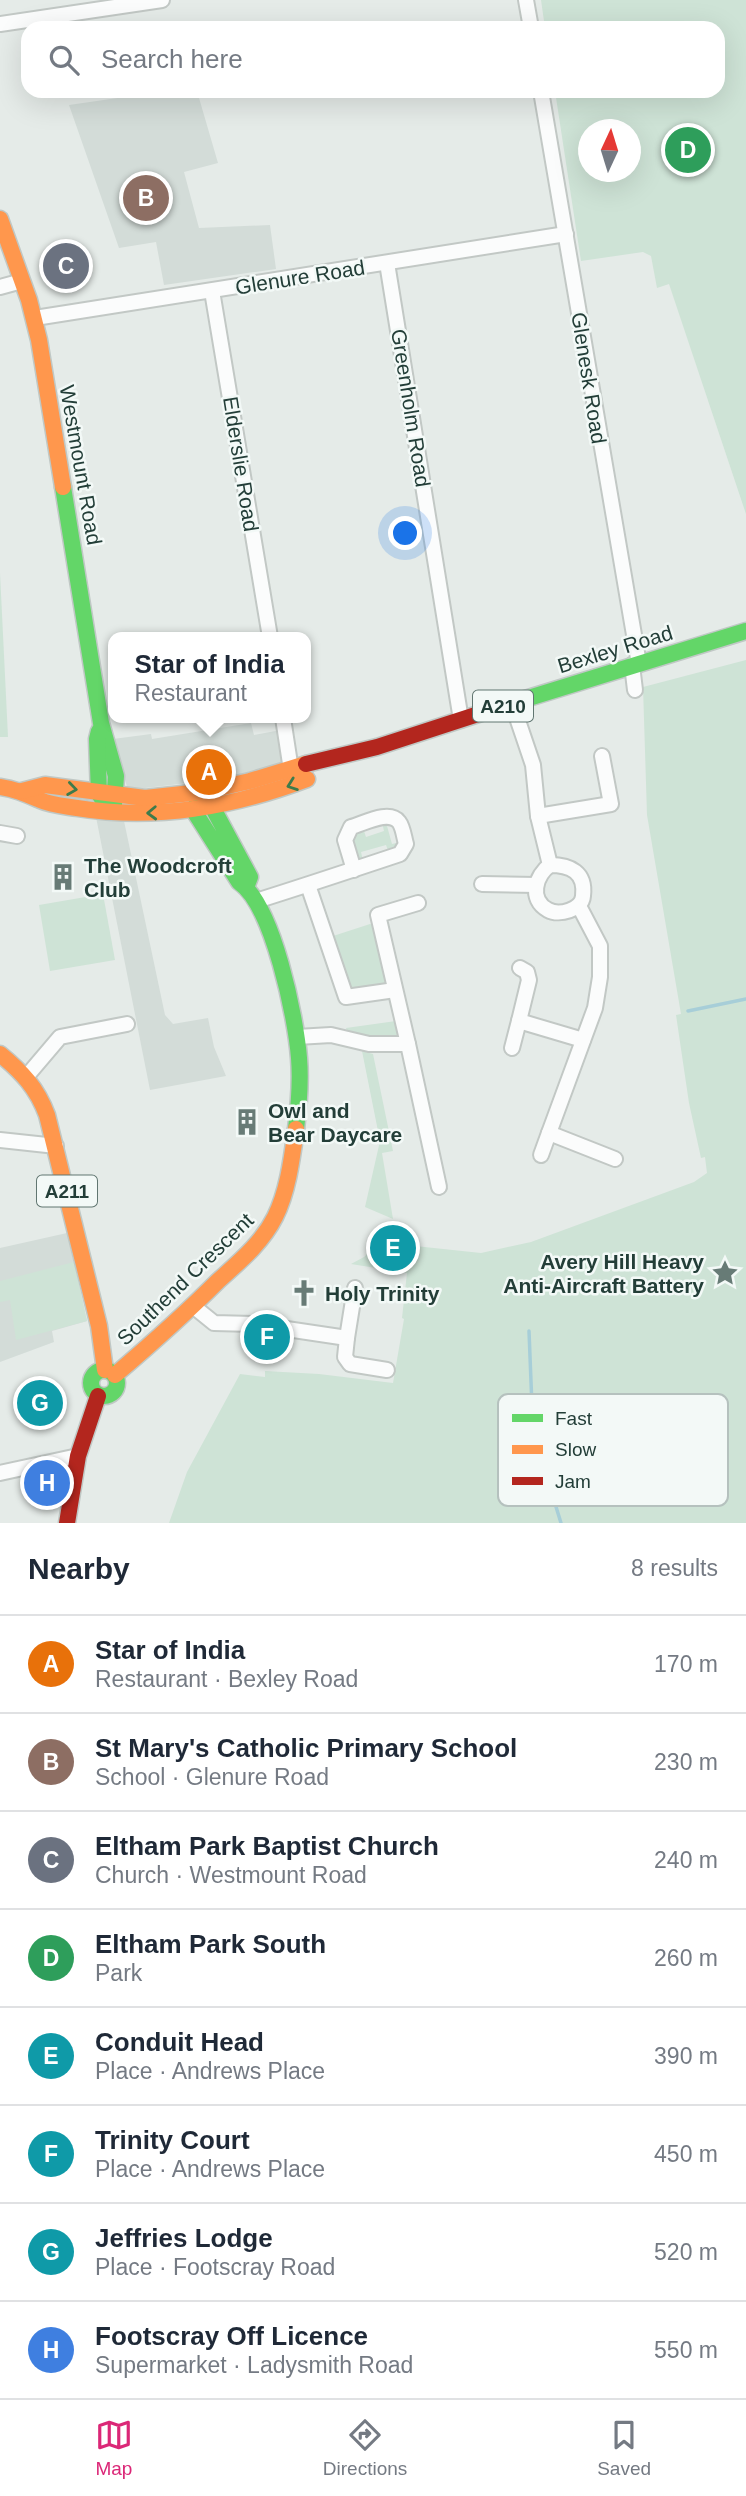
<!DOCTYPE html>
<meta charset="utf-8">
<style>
:root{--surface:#fff;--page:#f6f6f7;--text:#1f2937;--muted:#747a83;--line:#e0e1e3;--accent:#db2777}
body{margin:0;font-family:Helvetica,sans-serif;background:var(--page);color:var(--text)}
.compass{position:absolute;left:578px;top:119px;width:63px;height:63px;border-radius:50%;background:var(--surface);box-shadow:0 7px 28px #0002;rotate:4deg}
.you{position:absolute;left:406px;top:534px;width:24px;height:24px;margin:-18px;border:5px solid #fff;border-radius:50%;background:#1a73e8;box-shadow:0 0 0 10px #1a73e833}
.badge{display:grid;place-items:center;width:46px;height:46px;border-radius:50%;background:var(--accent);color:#fff;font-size:23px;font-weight:700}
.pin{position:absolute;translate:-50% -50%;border:4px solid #fff;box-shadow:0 2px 7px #0006}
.popup{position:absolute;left:108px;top:632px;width:203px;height:91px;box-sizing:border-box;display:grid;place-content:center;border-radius:14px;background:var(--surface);filter:drop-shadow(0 2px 5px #0005);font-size:23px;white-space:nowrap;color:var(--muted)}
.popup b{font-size:26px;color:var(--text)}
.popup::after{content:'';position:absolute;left:50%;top:100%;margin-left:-14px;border:14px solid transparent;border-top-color:var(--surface)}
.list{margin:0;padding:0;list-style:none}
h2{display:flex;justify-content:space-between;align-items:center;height:91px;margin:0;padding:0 28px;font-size:30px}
h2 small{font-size:23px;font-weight:400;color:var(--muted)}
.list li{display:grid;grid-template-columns:46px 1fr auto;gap:21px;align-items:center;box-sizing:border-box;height:98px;padding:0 28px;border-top:2px solid var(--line)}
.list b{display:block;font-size:26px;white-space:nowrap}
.list p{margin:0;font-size:23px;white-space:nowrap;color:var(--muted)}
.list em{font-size:23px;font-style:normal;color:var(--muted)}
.icon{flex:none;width:38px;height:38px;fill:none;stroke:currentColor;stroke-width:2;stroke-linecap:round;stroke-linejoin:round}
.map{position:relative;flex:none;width:746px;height:1523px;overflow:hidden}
.search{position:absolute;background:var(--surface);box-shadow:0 7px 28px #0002;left:21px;right:21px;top:21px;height:77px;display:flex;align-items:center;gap:18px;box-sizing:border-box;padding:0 24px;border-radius:21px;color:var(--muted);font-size:26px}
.sheet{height:875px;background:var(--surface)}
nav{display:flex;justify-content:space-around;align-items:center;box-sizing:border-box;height:98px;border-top:2px solid var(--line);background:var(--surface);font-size:19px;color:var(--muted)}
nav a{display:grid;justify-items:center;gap:4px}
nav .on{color:var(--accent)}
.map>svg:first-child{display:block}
</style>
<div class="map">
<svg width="746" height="1523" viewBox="0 0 746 1523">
<rect width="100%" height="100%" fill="#e5ebe8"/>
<g fill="#d3dcd8">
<path d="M166 91H197L218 163 184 172 199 228 270 225 276 269 164 285 156 242 119 248 69 105Z"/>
<path d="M251 723 254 735 281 730 287 765 249 776 128 790 113 739 151 734 152 739Z"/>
<path d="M96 817 124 821 165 1015 173 1024 208 1018 214 1047 226 1076 150 1090Z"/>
<path d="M67 1233 87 1321 52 1331 54 1342 0 1362V1248Z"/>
</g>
<g fill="#cee3d6" fill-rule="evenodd">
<path d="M541 0H746V514L669 284 657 288 651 256 643 252 581 261 555 91H718V28H545ZM588 130H630V172H588Z"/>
<path d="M0 573 8 737H0Z"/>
<path d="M746 660V1523H169L187 1472 240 1374 265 1377V1371L319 1374 393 1383 404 1319 402 1318 407 1273 351 1264 364 1257 392 1233 397 1240 415 1246 481 1253 531 1242 694 1182 707 1173 705 1157 701 1158 689 1103 676 1015 681 1014 647 815 643 687Z"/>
<path d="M382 822 394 824 387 826 392 844 401 842 400 848 389 853 386 845 361 852 363 861 358 859 350 835 363 828 366 837 384 831Z"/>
<path d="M103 894 115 960 50 971 39 905Z"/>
<path d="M370 924 374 925 387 983 385 987 353 989 345 985 330 937Z"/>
<path d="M396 1021 398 1032 395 1039 363 1037 347 1031 346 1028Z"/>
<path d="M362 1051 373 1054 393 1151 382 1153 393 1219 365 1207 380 1141Z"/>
<path d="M74 1262 87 1321 16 1340 10 1300 0 1302V1281Z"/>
</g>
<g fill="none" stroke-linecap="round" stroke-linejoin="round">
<g stroke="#a7ced8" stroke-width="3.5">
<path d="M688 1011 746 999"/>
<path d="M529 1331 533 1432 561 1523"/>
</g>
<defs>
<g id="street">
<path d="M526 0 531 28"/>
<path d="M0 24 162 0"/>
<path d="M541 91 639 664"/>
<path d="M387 263 461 720"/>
<path d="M0 287 22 281"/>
<path d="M212 291 270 637"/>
<path d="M35 318 566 234"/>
<path d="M632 665 635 690"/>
<path d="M512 703 533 765 538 816 550 865"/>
<path d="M283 718 291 770"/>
<path d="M538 816 611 804 602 756"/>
<path d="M0 833 17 836"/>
<path d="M550 865C570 865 586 872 583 896 582 910 559 916 548 910 528 899 536 875 550 865Z"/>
<path d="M482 884 536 885"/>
<path d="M308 885 346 997 395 990"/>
<path d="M256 901C304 886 352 870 400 854L406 844C404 837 403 827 399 822 389 809 363 824 351 827L345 840 354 870"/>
<path d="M579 906 600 946V977L595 1008 549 1133 615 1159"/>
<path d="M520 968 527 972 529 980 519 1021 583 1040"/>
<path d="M297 1037 331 1035 369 1044H408L378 915 418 903"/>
<path d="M408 1044 439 1187"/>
<path d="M512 1048 519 1021"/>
<path d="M26 1077 60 1037 127 1024"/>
<path d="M0 1140 56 1146"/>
<path d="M541 1155 549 1133"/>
<path d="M193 1306 214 1323 253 1324 347 1338 355 1288"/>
<path d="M347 1338 345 1357 350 1364 387 1370"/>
<path d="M0 1473 78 1456"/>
</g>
<g id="fast">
<path d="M63 487 101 723 116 776 114 805"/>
<path d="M509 704 746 631"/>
<path d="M99 731 97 739 99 794 105 803"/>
<path d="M247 885 250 877 208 799 201 792 194 811 239 882C273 905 296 1018 299 1058 301 1082 299 1105 296 1129"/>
<circle cx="104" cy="1383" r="13"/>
</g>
<g id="slow">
<path d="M0 219 29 300 39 340 63 487"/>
<path d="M0 787C15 789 26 794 40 800 51 805 65 806 77 808 156 821 233 807 307 779"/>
<path d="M22 791 45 785 145 798 201 792 250 781 306 764"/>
<path d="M0 1054C22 1072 37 1088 47 1115L99 1326 105 1370"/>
<path d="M115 1375C150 1345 185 1314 218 1281 239 1262 262 1243 275 1217 288 1191 292 1158 296 1129"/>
</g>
<g id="jam">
<path d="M306 764 377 747 509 704"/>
<path d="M67 1523 78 1456 98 1396"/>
</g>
</defs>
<use href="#street" stroke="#c2c8c5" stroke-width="18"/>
<use href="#fast" stroke="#c0c8c5" stroke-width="19"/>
<use href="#slow" stroke="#c0c8c5" stroke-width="19"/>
<use href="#jam" stroke="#c0c8c5" stroke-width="19"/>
<use href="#street" stroke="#fbfcfc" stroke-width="14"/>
<use href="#fast" stroke="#63d668" stroke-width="16"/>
<use href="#slow" stroke="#ff974d" stroke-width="16"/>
<use href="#jam" stroke="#b3261e" stroke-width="16"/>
</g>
<defs><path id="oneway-chevron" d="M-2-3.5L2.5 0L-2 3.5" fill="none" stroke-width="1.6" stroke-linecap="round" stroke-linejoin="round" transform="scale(1.75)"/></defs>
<g stroke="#3d7b4b">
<use href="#oneway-chevron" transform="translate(292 785) rotate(160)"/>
<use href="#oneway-chevron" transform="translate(72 789) rotate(8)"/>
<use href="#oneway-chevron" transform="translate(152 813) rotate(178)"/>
</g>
<defs>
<symbol id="building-bare" viewBox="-9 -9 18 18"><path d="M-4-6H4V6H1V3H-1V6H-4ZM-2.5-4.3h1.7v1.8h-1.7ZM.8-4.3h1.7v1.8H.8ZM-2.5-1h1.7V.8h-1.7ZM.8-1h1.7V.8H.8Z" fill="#677b76" stroke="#f3f9f7" stroke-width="2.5" paint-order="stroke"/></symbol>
<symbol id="sight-bare" viewBox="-9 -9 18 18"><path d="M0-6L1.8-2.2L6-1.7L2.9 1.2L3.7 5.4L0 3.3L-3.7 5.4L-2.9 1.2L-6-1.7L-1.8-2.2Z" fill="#677b76" stroke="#f3f9f7" stroke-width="2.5" paint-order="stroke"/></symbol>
<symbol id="church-bare" viewBox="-9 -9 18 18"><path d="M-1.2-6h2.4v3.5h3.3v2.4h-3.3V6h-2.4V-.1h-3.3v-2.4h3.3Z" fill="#677b76" stroke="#f3f9f7" stroke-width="2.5" paint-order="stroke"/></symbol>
</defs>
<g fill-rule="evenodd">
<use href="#building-bare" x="44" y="858" width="38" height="38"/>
<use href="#building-bare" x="228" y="1103" width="38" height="38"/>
<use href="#sight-bare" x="706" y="1254" width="38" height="38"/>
<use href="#church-bare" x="285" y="1274" width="38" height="38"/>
</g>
<g text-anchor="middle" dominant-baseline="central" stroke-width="5" stroke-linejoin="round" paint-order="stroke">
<g fill="#f3f9f7" stroke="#617671" stroke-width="2">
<rect x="473" y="690.5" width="60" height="31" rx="5"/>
<rect x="37" y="1175.5" width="60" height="31" rx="5"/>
</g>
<g font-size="19" font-weight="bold" fill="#233e38">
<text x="503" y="706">A210</text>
<text x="67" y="1191">A211</text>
</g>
<g font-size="21" fill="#233e38" stroke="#f3f9f7">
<text transform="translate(300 277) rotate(-9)">Glenure Road</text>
<text transform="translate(589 378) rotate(81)">Glenesk Road</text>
<text transform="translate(411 408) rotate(81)">Greenholm Road</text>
<text transform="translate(241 464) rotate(81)">Elderslie Road</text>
<text transform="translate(81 465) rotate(80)">Westmount Road</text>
<text transform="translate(615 649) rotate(-17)">Bexley Road</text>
<text transform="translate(185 1279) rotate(-44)">Southend Crescent</text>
</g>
<g font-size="21" font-weight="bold" fill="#233e38" stroke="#f3f9f7" text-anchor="start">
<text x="84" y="865">The Woodcroft<tspan x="84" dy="24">Club</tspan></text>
<text x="268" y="1110">Owl and<tspan x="268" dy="24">Bear Daycare</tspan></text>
<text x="704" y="1261" text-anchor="end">Avery Hill Heavy<tspan x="704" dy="24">Anti-Aircraft Battery</tspan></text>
<text x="325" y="1293">Holy Trinity</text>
</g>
</g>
<rect x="498" y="1394" width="230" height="112" rx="10" fill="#f3f9f7" stroke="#b5c1be" stroke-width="2"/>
<rect x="512" y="1414" width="31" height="8" fill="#63d668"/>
<rect x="512" y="1445" width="31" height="9" fill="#ff974d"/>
<rect x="512" y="1477" width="31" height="8" fill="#b3261e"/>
<g font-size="19" fill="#233e38">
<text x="555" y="1425">Fast</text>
<text x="555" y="1456">Slow</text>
<text x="555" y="1488">Jam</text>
</g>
</svg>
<svg class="compass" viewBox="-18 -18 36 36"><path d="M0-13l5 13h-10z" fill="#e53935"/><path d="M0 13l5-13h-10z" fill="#747a83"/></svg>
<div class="you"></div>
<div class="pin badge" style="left:209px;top:772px;background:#e8710a">A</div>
<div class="popup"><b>Star of India</b>Restaurant</div>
<div class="pin badge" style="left:146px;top:198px;background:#8d6e63">B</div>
<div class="pin badge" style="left:66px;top:266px;background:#6b7280">C</div>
<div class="pin badge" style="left:688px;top:150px;background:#2e9e5b">D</div>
<div class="pin badge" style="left:393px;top:1248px;background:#0f9aa8">E</div>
<div class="pin badge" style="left:267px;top:1337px;background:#0f9aa8">F</div>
<div class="pin badge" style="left:40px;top:1403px;background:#0f9aa8">G</div>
<div class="pin badge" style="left:47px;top:1483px;background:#3f7fe0">H</div>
<div class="search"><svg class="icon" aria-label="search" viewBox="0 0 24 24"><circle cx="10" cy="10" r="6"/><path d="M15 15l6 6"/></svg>Search here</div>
</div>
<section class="sheet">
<h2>Nearby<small>8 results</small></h2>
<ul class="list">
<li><span class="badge" style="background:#e8710a">A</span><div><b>Star of India</b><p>Restaurant · Bexley Road</p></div><em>170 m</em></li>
<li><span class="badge" style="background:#8d6e63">B</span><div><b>St Mary's Catholic Primary School</b><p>School · Glenure Road</p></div><em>230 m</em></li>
<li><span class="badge" style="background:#6b7280">C</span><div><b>Eltham Park Baptist Church</b><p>Church · Westmount Road</p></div><em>240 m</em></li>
<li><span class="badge" style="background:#2e9e5b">D</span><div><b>Eltham Park South</b><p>Park</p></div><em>260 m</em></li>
<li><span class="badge" style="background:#0f9aa8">E</span><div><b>Conduit Head</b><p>Place · Andrews Place</p></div><em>390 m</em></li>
<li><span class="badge" style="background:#0f9aa8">F</span><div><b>Trinity Court</b><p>Place · Andrews Place</p></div><em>450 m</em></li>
<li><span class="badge" style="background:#0f9aa8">G</span><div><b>Jeffries Lodge</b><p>Place · Footscray Road</p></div><em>520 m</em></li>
<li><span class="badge" style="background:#3f7fe0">H</span><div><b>Footscray Off Licence</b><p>Supermarket · Ladysmith Road</p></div><em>550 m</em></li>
</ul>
</section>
<nav>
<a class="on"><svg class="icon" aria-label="map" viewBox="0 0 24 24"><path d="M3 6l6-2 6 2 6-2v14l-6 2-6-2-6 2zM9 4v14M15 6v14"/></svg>Map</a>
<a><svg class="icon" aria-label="directions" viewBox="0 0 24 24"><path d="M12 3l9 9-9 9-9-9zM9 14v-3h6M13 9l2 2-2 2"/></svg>Directions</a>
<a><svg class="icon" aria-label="saved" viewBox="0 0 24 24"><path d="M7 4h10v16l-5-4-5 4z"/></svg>Saved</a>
</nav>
